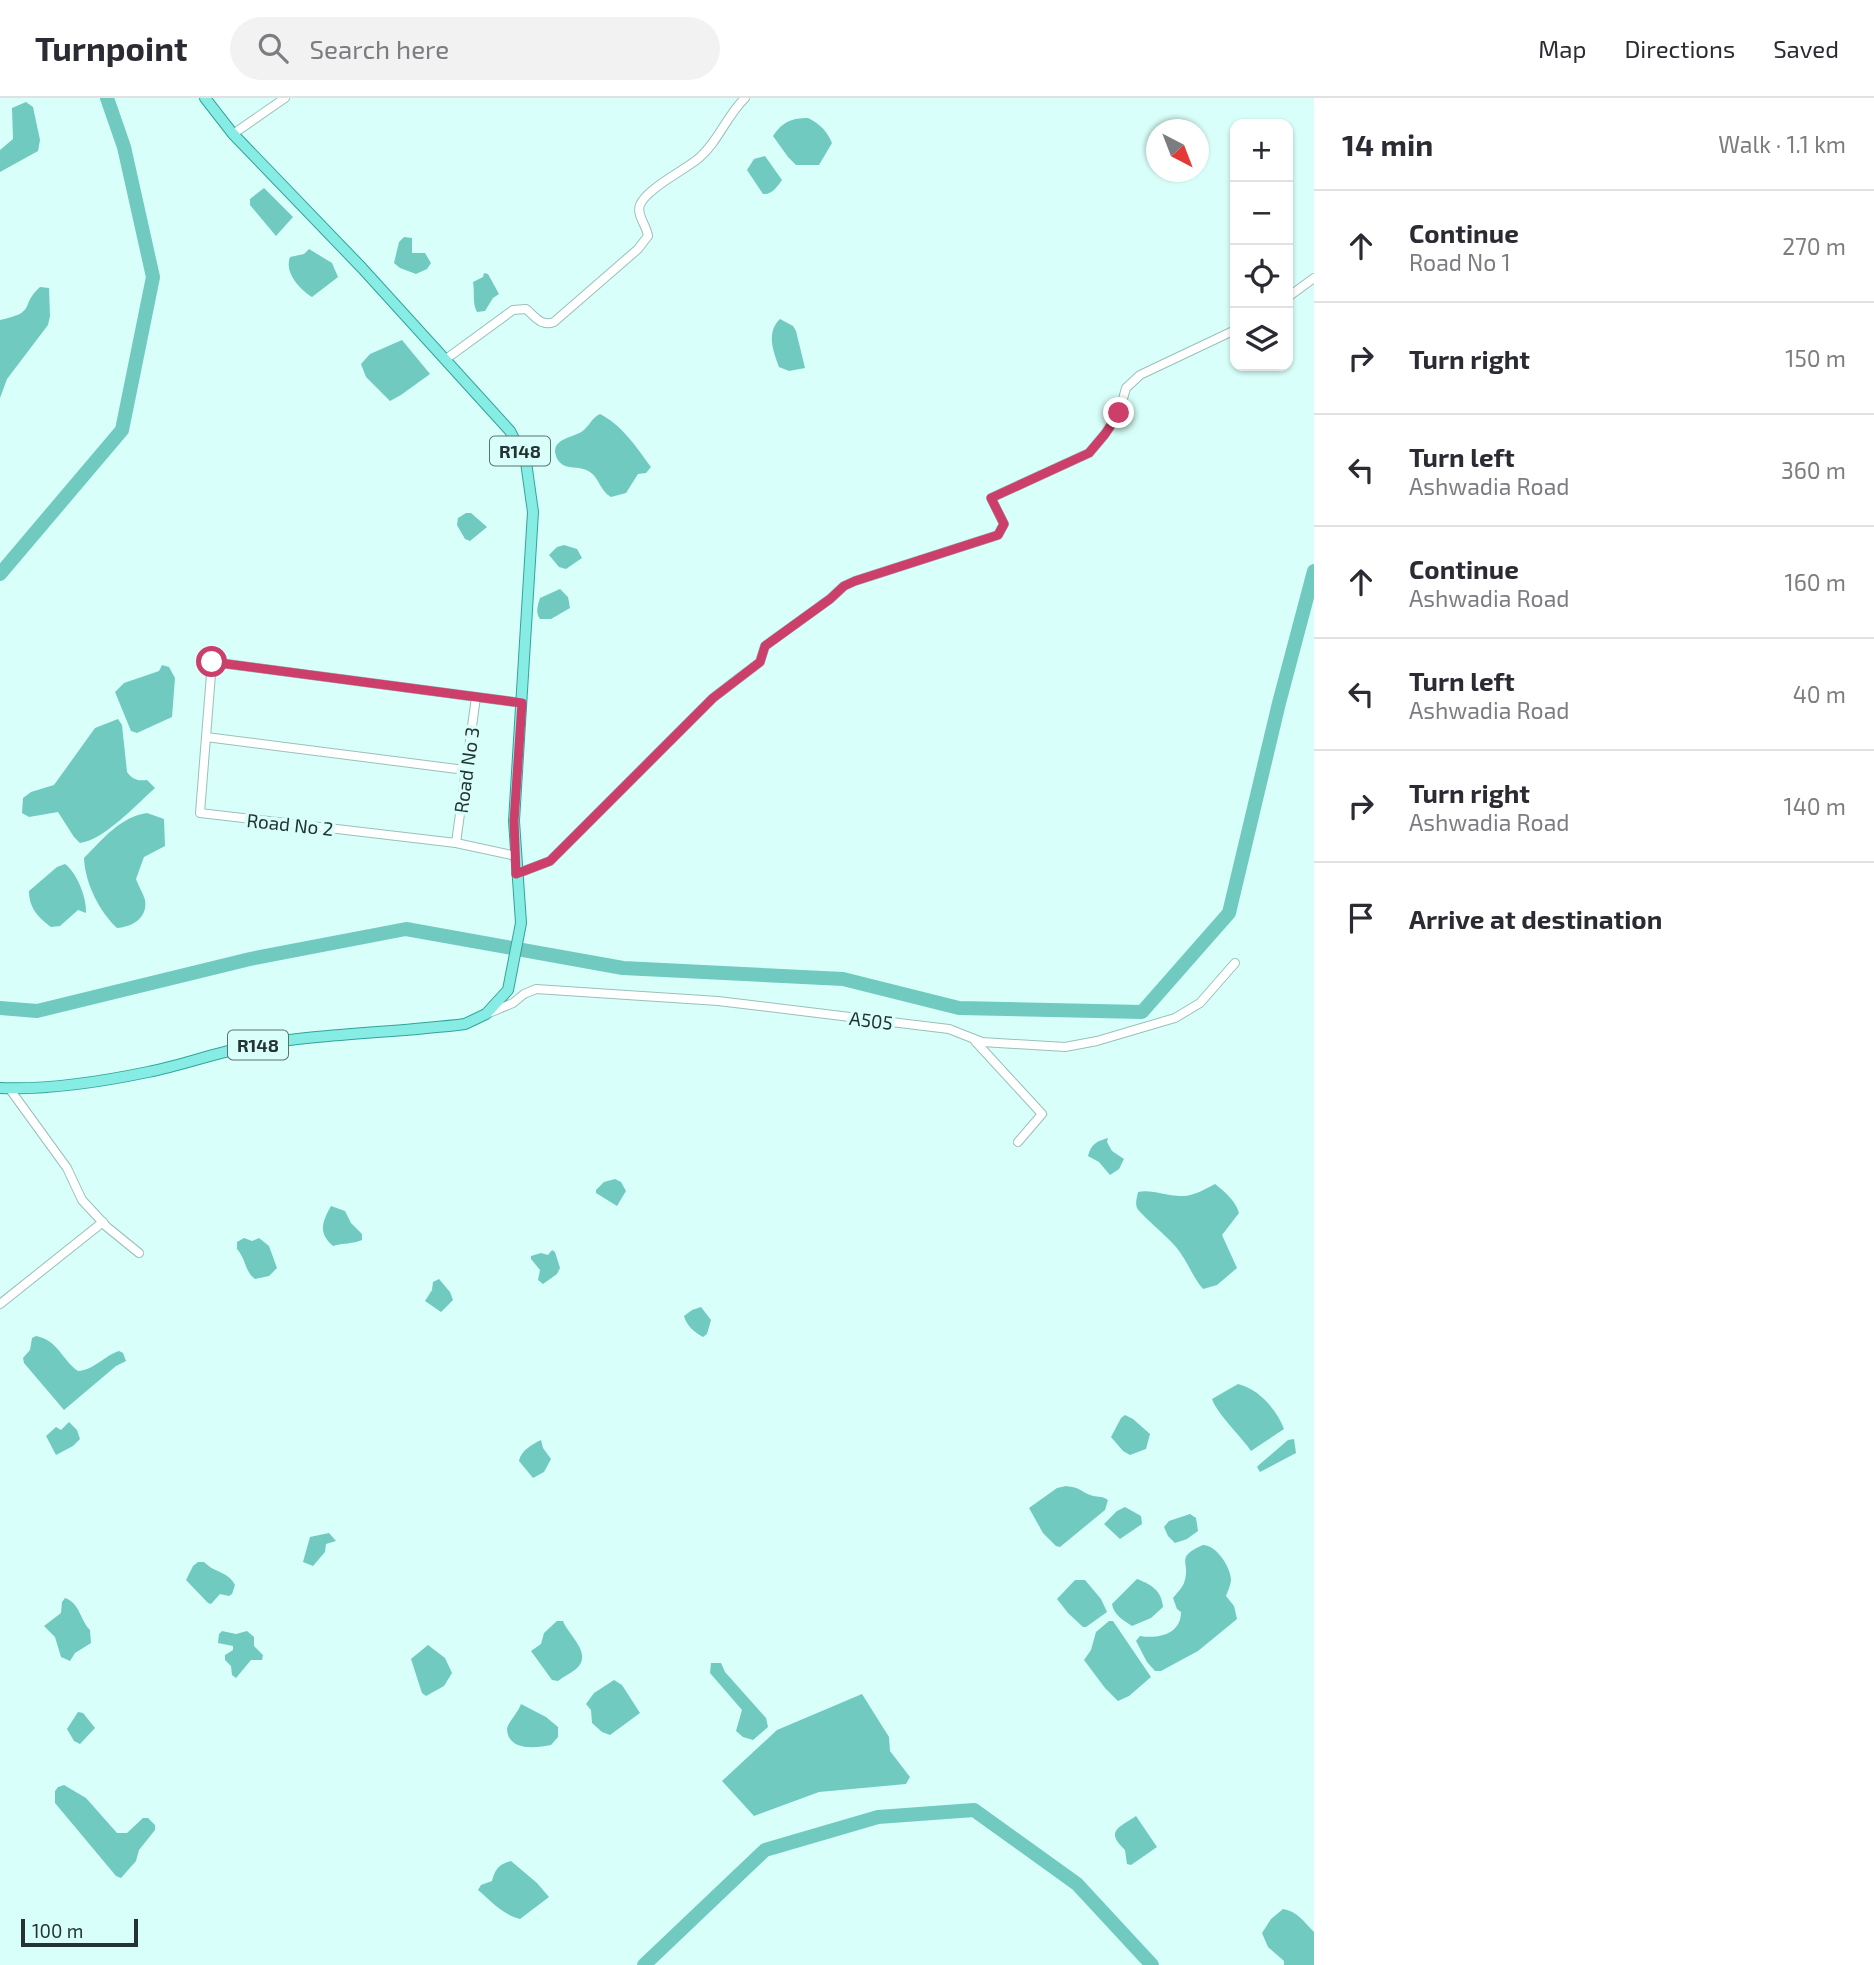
<!DOCTYPE html>
<meta charset="utf-8">
<style>
:root{--surface:#fff;--page:#f2f2f3;--text:#2b2b33;--muted:#7c7c81;--line:#e1e1e2}
body{margin:0;font-family:"Exo 2",sans-serif;background:var(--page);color:var(--text)}
.controls{position:absolute;right:21px;top:21px;display:grid;overflow:hidden;border-radius:14px;box-shadow:0 2px 5px #0004}
.controls button{width:63px;height:63px;display:grid;place-items:center;padding:0;border:0;border-bottom:2px solid var(--line);background:var(--surface);color:var(--text);font:35px sans-serif}
.compass{position:absolute;left:1146px;top:21px;width:63px;height:63px;border-radius:50%;background:var(--surface);box-shadow:0 2px 5px #0004;rotate:138deg}
.scale{position:absolute;left:21px;bottom:18px;width:117px;box-sizing:border-box;padding-left:7px;border:4px solid #253432;border-top:0;font-size:19px;line-height:24px;white-space:nowrap;color:#253432;-webkit-text-stroke:5px #d9fffa;paint-order:stroke}
.stop{position:absolute;width:21px;height:21px;margin:-16px;border:5px solid #cc3f6a;border-radius:50%;background:#fff}
.stop.end{background:#cc3f6a;border-color:#fff;box-shadow:0 2px 7px #0008}
.list{margin:0;padding:0;list-style:none}
h2{display:flex;justify-content:space-between;align-items:center;height:91px;margin:0;padding:0 28px;font-size:30px}
h2 small{font-size:23px;font-weight:400;color:var(--muted)}
.list li{display:grid;grid-template-columns:46px 1fr auto;gap:21px;align-items:center;box-sizing:border-box;height:112px;padding:0 28px;border-top:2px solid var(--line)}
.list b{display:block;font-size:26px;white-space:nowrap}
.list p{margin:0;font-size:23px;white-space:nowrap;color:var(--muted)}
.list em{font-size:23px;font-style:normal;color:var(--muted)}
.icon{flex:none;width:38px;height:38px;fill:none;stroke:currentColor;stroke-width:2;stroke-linecap:round;stroke-linejoin:round}
.map{position:relative;flex:none;width:1314px;height:1867px;overflow:hidden}
header{display:flex;align-items:center;gap:42px;box-sizing:border-box;height:98px;padding:0 35px;background:var(--surface);border-bottom:2px solid var(--line)}
header strong{font-size:33px}
nav{display:flex;gap:38px;margin-inline-start:auto;font-size:24px}
.search{width:490px;height:63px;background:var(--page);display:flex;align-items:center;gap:18px;box-sizing:border-box;padding:0 24px;border-radius:38px;color:var(--muted);font-size:26px}
main{display:flex}
aside{flex:1;background:var(--surface)}
.map>svg:first-child{display:block}
</style>
<header>
<strong>Turnpoint</strong>
<div class="search"><svg class="icon" aria-label="search" viewBox="0 0 24 24"><circle cx="10" cy="10" r="6"/><path d="M15 15l6 6"/></svg>Search here</div>
<nav><a>Map</a><a>Directions</a><a>Saved</a></nav>
</header>
<main>
<div class="map">
<svg width="1314" height="1867" viewBox="0 0 1314 1867">
<rect width="100%" height="100%" fill="#d9fffa"/>
<g fill="#70cac0">
<path d="M26 4 33 9 40 42 38 53 0 74V52L13 41 12 10Z"/>
<path d="M808 20C820 26 827 33 832 45L819 67H796L788 59 773 38C782 24 792 20 808 20Z"/>
<path d="M765 58 782 82C777 89 772 97 763 96L747 72 754 61Z"/>
<path d="M264 90 293 119 276 138 250 107V101Z"/>
<path d="M404 139 412 140V155H425L431 165 427 171 416 176 400 170 394 165 399 144Z"/>
<path d="M309 151 332 165 338 179 312 199C300 191 284 175 290 159L304 156Z"/>
<path d="M484 175 488 176 499 196 493 200 485 213 477 214C472 205 475 195 473 184L483 179Z"/>
<path d="M40 189 49 190 50 218 48 227 7 281 0 300V222C38 214 19 208 40 189Z"/>
<path d="M780 221 793 228 796 233 805 270 789 273 779 269C773 253 766 234 780 221Z"/>
<path d="M402 242 430 276 401 297 390 303 366 279 361 266 370 256Z"/>
<path d="M600 316C622 327 637 350 651 369L646 375 638 376 626 395 611 399C600 393 600 381 590 374 582 368 571 371 563 367 560 365 557 362 556 358 550 339 577 340 585 331 591 325 592 320 600 316Z"/>
<path d="M466 415H471L487 429 470 443 465 441 457 427 458 420Z"/>
<path d="M564 447 577 451 582 460 566 471 559 469 549 457 557 449Z"/>
<path d="M560 491 568 499 570 510 551 521H540C535 515 538 506 540 500Z"/>
<path d="M162 567 169 569 175 580 172 619 137 635 131 633 115 594 124 585 159 573Z"/>
<path d="M118 621 122 627 127 674C133 682 138 683 147 682L155 690C137 706 104 742 80 745L74 739 58 714 29 719 22 715 23 700 31 694 54 687 95 630Z"/>
<path d="M147 715 164 721 165 748 144 759 136 781C138 787 143 795 145 802 148 820 132 829 117 830 99 813 85 785 84 760 103 741 120 719 147 715Z"/>
<path d="M65 766C77 775 87 800 86 815L78 812 60 828 51 829C38 819 29 810 29 793L57 769Z"/>
<path d="M1108 1040 1107 1044 1112 1053 1124 1061 1119 1071 1110 1077 1099 1064 1088 1058C1091 1046 1097 1043 1108 1040Z"/>
<path d="M615 1081 621 1084 626 1093 617 1108 596 1095V1092L604 1084Z"/>
<path d="M1215 1086C1225 1094 1235 1102 1239 1115L1222 1137 1237 1170 1217 1187 1203 1191C1192 1178 1187 1162 1176 1149 1169 1140 1140 1116 1137 1110 1135 1105 1137 1099 1138 1094 1153 1091 1168 1099 1183 1098 1194 1098 1205 1091 1215 1086Z"/>
<path d="M331 1108 345 1113 351 1125 362 1136V1142C353 1146 343 1145 333 1148 318 1135 322 1124 331 1108Z"/>
<path d="M244 1140 252 1143 259 1140 269 1148 277 1170 269 1178 255 1181C245 1174 246 1161 237 1151V1144Z"/>
<path d="M552 1152 555 1154 560 1170 557 1176 543 1186 538 1182 540 1172 531 1161V1158L541 1155 548 1157Z"/>
<path d="M439 1181 450 1194 453 1202 441 1214 425 1203 432 1192 433 1184Z"/>
<path d="M701 1209 711 1222 707 1236 703 1239C695 1235 686 1227 684 1218L692 1212Z"/>
<path d="M36 1238C58 1242 61 1261 78 1273 94 1272 104 1258 119 1253L123 1255 126 1263 116 1268 64 1312 24 1265 23 1260 30 1252 32 1240Z"/>
<path d="M1238 1286C1259 1291 1277 1312 1284 1331L1251 1353C1241 1338 1217 1316 1212 1301Z"/>
<path d="M1125 1317 1133 1321 1150 1336 1146 1351 1130 1357 1123 1353 1111 1339 1121 1320Z"/>
<path d="M69 1324 77 1332 80 1341 73 1348 56 1357 46 1338 56 1329 61 1332Z"/>
<path d="M1294 1341 1296 1355 1260 1374 1257 1369 1260 1366 1288 1342Z"/>
<path d="M541 1342 543 1350 551 1361 544 1374 533 1380 519 1363C521 1352 533 1346 541 1342Z"/>
<path d="M1066 1388C1082 1390 1078 1392 1090 1397 1097 1400 1101 1397 1108 1402L1105 1412 1060 1449 1056 1448 1043 1435 1029 1410 1057 1390Z"/>
<path d="M1125 1409 1141 1418 1142 1426 1120 1441 1104 1426 1117 1413Z"/>
<path d="M1190 1416 1196 1420 1198 1433 1187 1441 1175 1445 1168 1438 1164 1429 1169 1423Z"/>
<path d="M329 1435 336 1443 326 1446 325 1454 313 1468 303 1464 310 1439Z"/>
<path d="M1203 1447C1216 1447 1230 1468 1231 1481 1231 1486 1228 1493 1226 1498L1234 1508 1237 1521 1198 1553 1161 1573H1155L1147 1564 1136 1543 1140 1538C1157 1541 1181 1537 1181 1514L1177 1511 1173 1500C1176 1496 1182 1490 1184 1485 1192 1464 1173 1460 1203 1447Z"/>
<path d="M198 1464H204C216 1476 228 1473 235 1487L232 1496 229 1498 220 1496 211 1506 208 1505 186 1482 193 1468Z"/>
<path d="M1137 1481C1152 1487 1161 1492 1163 1509L1151 1520 1132 1528C1124 1523 1113 1516 1112 1506Z"/>
<path d="M1075 1482H1085L1101 1501 1107 1514 1086 1529H1083L1068 1515 1057 1501Z"/>
<path d="M65 1500C80 1505 80 1522 90 1532L91 1545 75 1555 70 1563 61 1559 55 1539 44 1528 61 1515 62 1504Z"/>
<path d="M557 1523H563C568 1537 594 1556 576 1571 570 1576 564 1578 558 1583L552 1582 531 1553 541 1546 544 1535Z"/>
<path d="M1109 1523H1113L1151 1579 1129 1598 1118 1603 1105 1590 1084 1562 1091 1552 1096 1534Z"/>
<path d="M222 1533 236 1536 247 1533 254 1539V1548L263 1557 262 1562H251L236 1580 232 1577 231 1568 225 1562V1557L233 1552V1548L218 1545 219 1536Z"/>
<path d="M428 1547 445 1560 452 1575 444 1588 426 1598 422 1595 411 1561Z"/>
<path d="M711 1565H721L725 1574 766 1620 768 1629 753 1642 743 1639 736 1633 742 1612 710 1575Z"/>
<path d="M614 1582 622 1587 640 1615 610 1637 602 1634 592 1625 591 1612 586 1606 594 1595Z"/>
<path d="M862 1596 889 1639 890 1653 910 1679 906 1686 819 1694 754 1718 722 1683 777 1632Z"/>
<path d="M521 1606 546 1619 558 1629V1639L551 1647C537 1650 508 1654 507 1631 507 1626 519 1613 521 1606Z"/>
<path d="M78 1614 83 1615 95 1630 80 1646 74 1643 67 1631Z"/>
<path d="M64 1687 86 1700 117 1735H127L143 1720H148L155 1727V1732L139 1752 136 1763 121 1780 116 1778 55 1705V1693L58 1689Z"/>
<path d="M1136 1718 1157 1749 1131 1767 1127 1766 1125 1752C1105 1733 1118 1730 1136 1718Z"/>
<path d="M511 1763 537 1785 549 1799 520 1821C503 1817 491 1803 478 1792L481 1787 492 1783C495 1771 499 1766 511 1763Z"/>
<path d="M1283 1811C1297 1813 1304 1824 1314 1834V1867H1284V1863L1268 1849 1262 1835 1271 1821Z"/>
</g>
<g fill="none" stroke-linecap="round" stroke-linejoin="round">
<g stroke="#70cac0" stroke-width="14">
<path d="M0 476 122 332 153 179 124 49 107 0"/>
<path d="M0 910 37 913 250 861 406 831 623 870 843 881 959 910 1142 914 1229 815 1279 605 1314 473"/>
<path d="M644 1867 765 1752 878 1719 974 1712 1077 1786 1152 1867"/>
</g>
<defs>
<g id="minor">
<path d="M233 36 285 0"/>
<path d="M1288 199 1314 180"/>
<path d="M446 261 513 212 526 211C535 218 541 229 554 224L638 151 648 138C647 128 636 117 640 107 646 91 685 72 699 60 718 44 727 17 745 0"/>
<path d="M206 639 200 715 456 745 516 758"/>
<path d="M465 672 206 639 212 564 522 605"/>
<path d="M456 745 476 599"/>
<path d="M516 776 550 763 713 600 760 564 765 548 830 501 844 488 855 483 998 437 1004 426 991 400 1089 355 1105 336 1119 315 1126 290 1140 277 1235 232"/>
<path d="M489 915 513 905 524 896 536 891 718 903 949 931 982 944 1065 949 1097 943 1175 920 1200 905 1235 865"/>
<path d="M975 943 1042 1016 1018 1044"/>
<path d="M9 990 67 1070 82 1102 107 1129 139 1155"/>
<path d="M0 1206 103 1124"/>
</g>
<path id="major" d="M0 990C49 992 100 984 148 974 183 967 217 954 252 948 320 935 395 935 465 926L486 916 508 892 521 825 514 723 533 414 526 364 510 333 362 170 233 36 205 0"/>
</defs>
<use href="#minor" stroke="#9bbfba" stroke-width="10"/>
<use href="#major" stroke="#31a49a" stroke-width="12"/>
<use href="#minor" stroke="#fff" stroke-width="8"/>
<use href="#major" stroke="#87ece4" stroke-width="10"/>
</g>
<g fill="none" stroke-linecap="round" stroke-linejoin="round">
<path stroke="#cc3f6a" stroke-width="9" d="M212 564 522 605 514 723 516 776 550 763 713 600 760 564 765 548 830 501 844 488 855 483 998 437 1004 426 991 400 1089 355 1105 336 1119 315"/>
</g>
<g text-anchor="middle" dominant-baseline="central" stroke-width="7" stroke-linejoin="round" paint-order="stroke">
<g fill="#d9fffa" stroke="#5b716e" stroke-width="2">
<rect x="490" y="338.5" width="60" height="29" rx="5"/>
<rect x="228" y="932.5" width="60" height="29" rx="5"/>
</g>
<g font-size="18" font-weight="bold" fill="#253432">
<text x="520" y="353">R148</text>
<text x="258" y="947">R148</text>
</g>
<g font-size="19" fill="#253432" stroke="#d9fffa">
<text transform="translate(466 672) rotate(-82)">Road No 3</text>
<text transform="translate(290 726) rotate(6)">Road No 2</text>
<text transform="translate(871 922) rotate(7)">A505</text>
</g>
</g>
</svg>
<div class="controls">
<button>+</button>
<button>−</button>
<button><svg class="icon" aria-label="locate" viewBox="0 0 24 24"><circle cx="12" cy="12" r="6"/><path d="M12 2v4M12 18v4M2 12h4M18 12h4"/></svg></button>
<button><svg class="icon" aria-label="layers" viewBox="0 0 24 24"><path d="M12 4l9 5-9 5-9-5zM3 14l9 5 9-5"/></svg></button>
</div>
<svg class="compass" viewBox="-18 -18 36 36"><path d="M0-13l5 13h-10z" fill="#e53935"/><path d="M0 13l5-13h-10z" fill="#7c7c81"/></svg>
<div class="scale">100 m</div>
<div class="stop" style="left:212px;top:564px"></div>
<div class="stop end" style="left:1119px;top:315px"></div>
</div>
<aside>
<h2>14 min<small>Walk · 1.1 km</small></h2>
<ul class="list">
<li><svg class="icon" aria-label="ahead" viewBox="0 0 24 24"><path d="M12 20V5M6 11l6-6 6 6"/></svg><div><b>Continue</b><p>Road No 1</p></div><em>270 m</em></li>
<li><svg class="icon" aria-label="right" viewBox="0 0 24 24"><path d="M7 20v-9h11M14 6l5 5-5 5"/></svg><div><b>Turn right</b></div><em>150 m</em></li>
<li><svg class="icon" aria-label="left" viewBox="0 0 24 24"><path d="M17 20v-9H6M10 6l-5 5 5 5"/></svg><div><b>Turn left</b><p>Ashwadia Road</p></div><em>360 m</em></li>
<li><svg class="icon" aria-label="ahead" viewBox="0 0 24 24"><path d="M12 20V5M6 11l6-6 6 6"/></svg><div><b>Continue</b><p>Ashwadia Road</p></div><em>160 m</em></li>
<li><svg class="icon" aria-label="left" viewBox="0 0 24 24"><path d="M17 20v-9H6M10 6l-5 5 5 5"/></svg><div><b>Turn left</b><p>Ashwadia Road</p></div><em>40 m</em></li>
<li><svg class="icon" aria-label="right" viewBox="0 0 24 24"><path d="M7 20v-9h11M14 6l5 5-5 5"/></svg><div><b>Turn right</b><p>Ashwadia Road</p></div><em>140 m</em></li>
<li><svg class="icon" aria-label="arrive" viewBox="0 0 24 24"><path d="M6 21V4h12l-3 4 3 4H6"/></svg><div><b>Arrive at destination</b></div></li>
</ul>
</aside>
</main>
